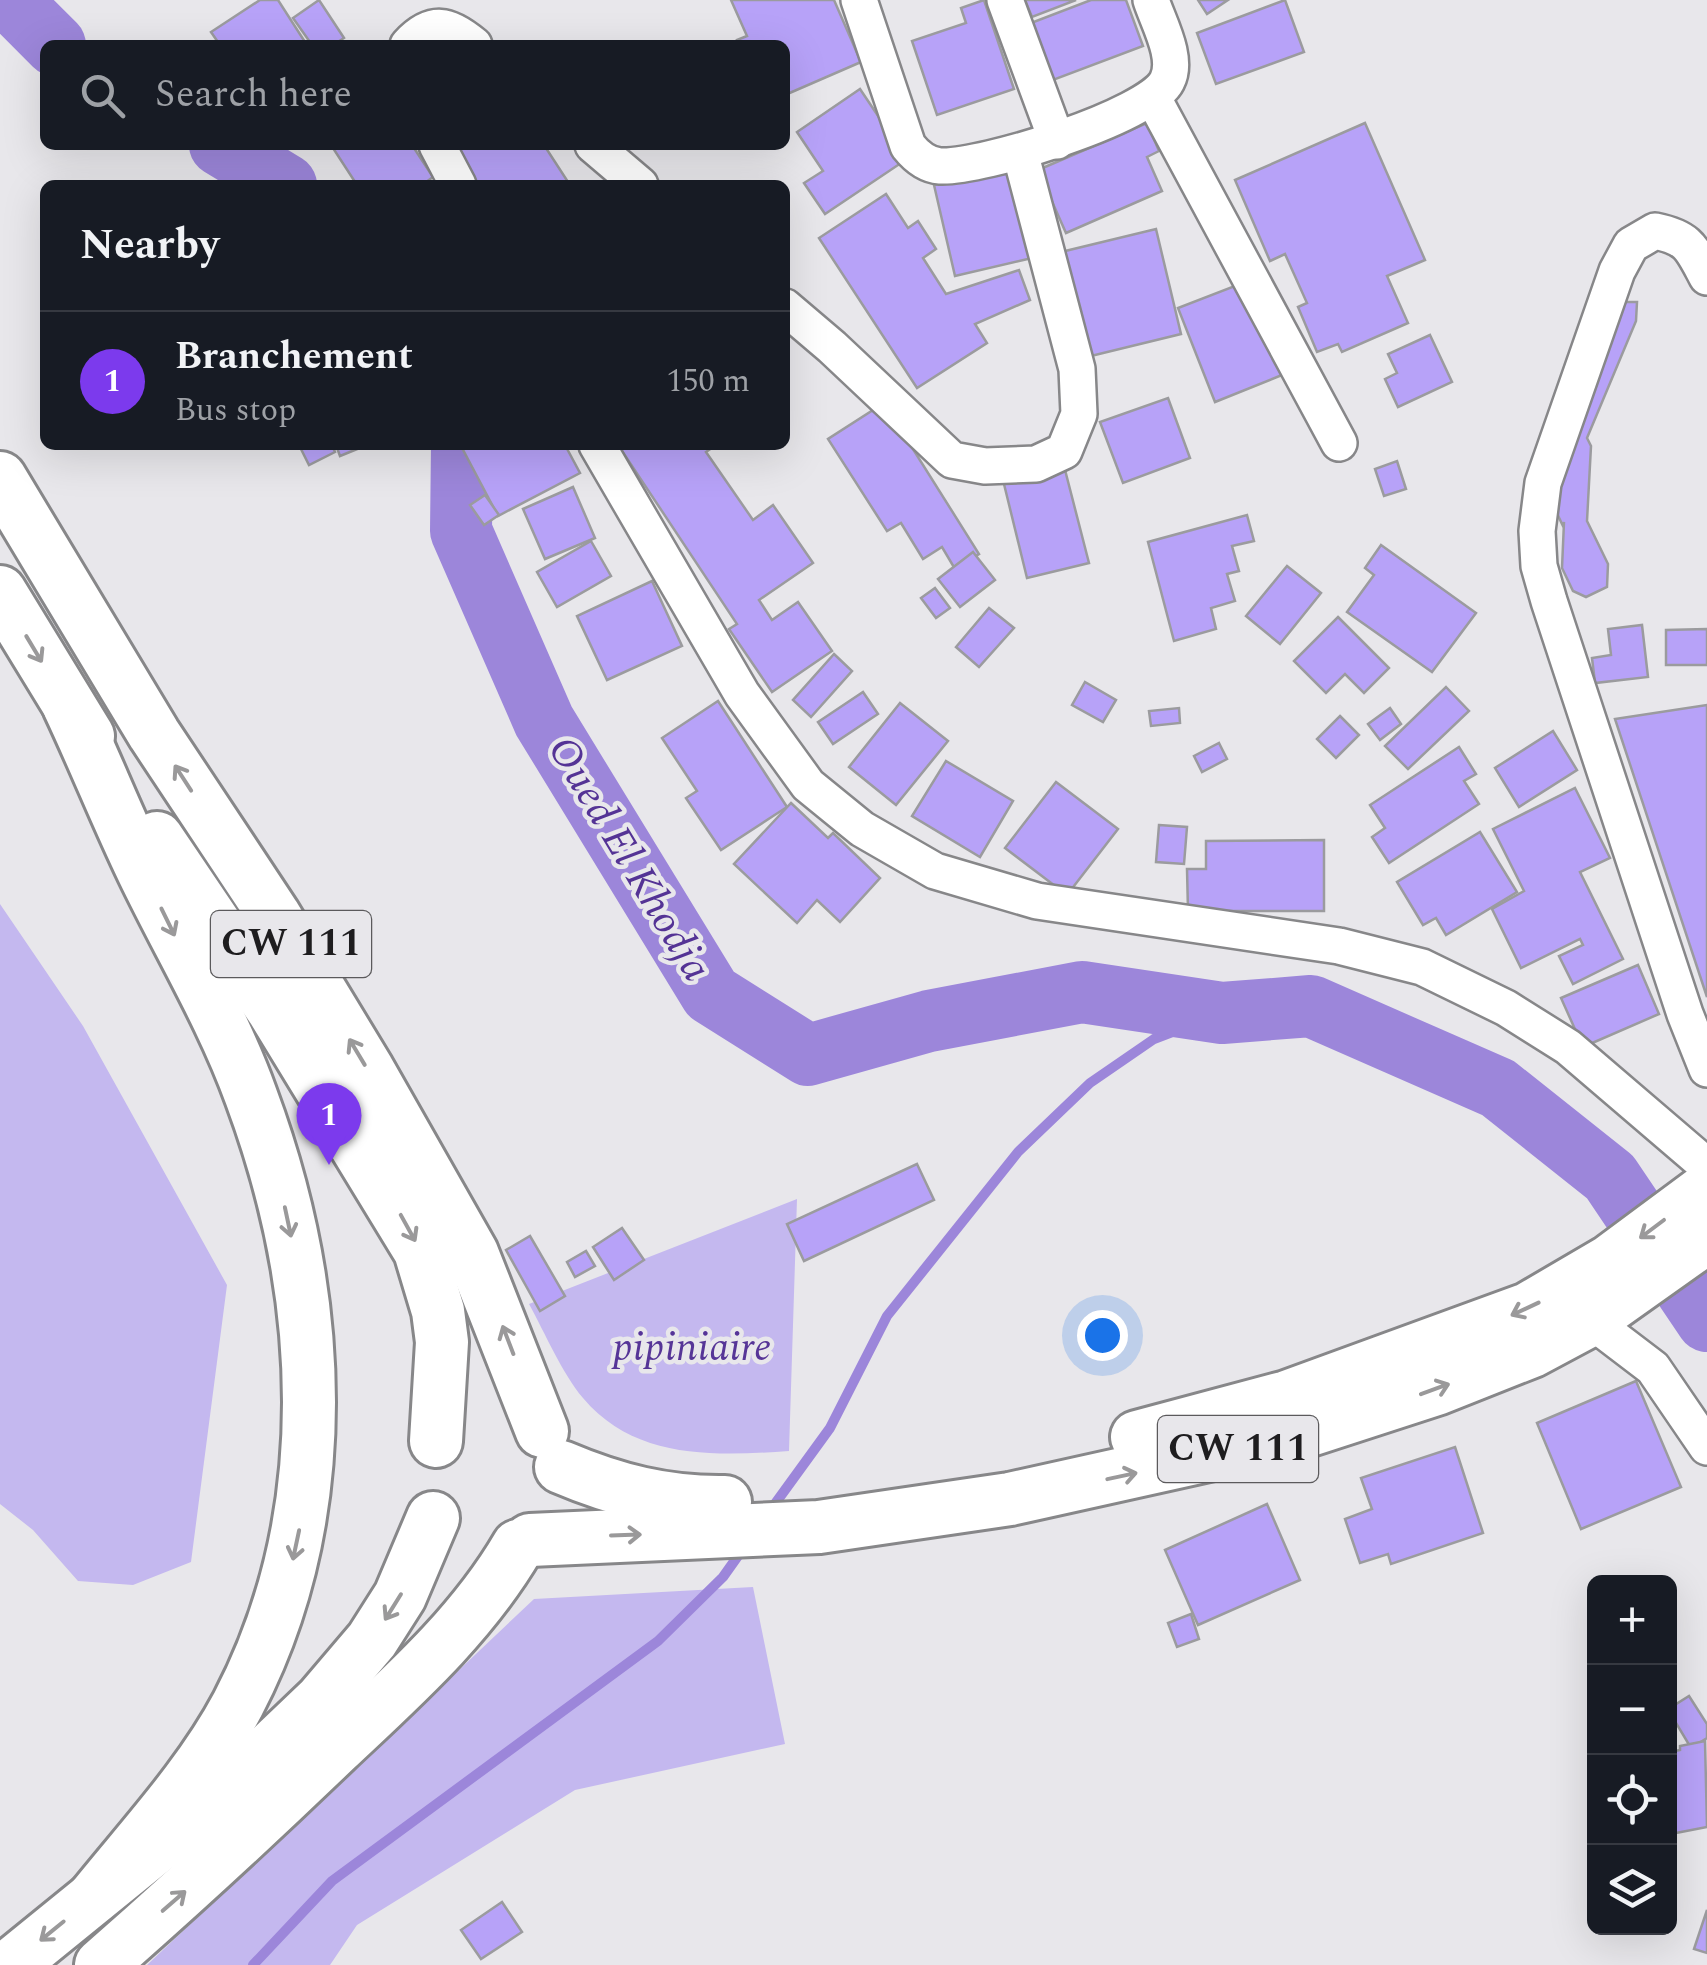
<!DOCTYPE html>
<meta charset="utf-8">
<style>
:root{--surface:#171b24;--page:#20242c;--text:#f1f3f6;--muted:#9ea1a6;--line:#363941;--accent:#7c3aed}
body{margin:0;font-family:Spectral,serif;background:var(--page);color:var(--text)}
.controls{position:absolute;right:30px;bottom:30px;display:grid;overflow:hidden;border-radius:15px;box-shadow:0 10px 40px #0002}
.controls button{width:90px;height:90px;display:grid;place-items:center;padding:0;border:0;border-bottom:2px solid var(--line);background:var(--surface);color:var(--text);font:50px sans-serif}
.you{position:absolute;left:1102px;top:1335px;width:35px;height:35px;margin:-25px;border:8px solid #fff;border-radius:50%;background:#1a73e8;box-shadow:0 0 0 15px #1a73e833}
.badge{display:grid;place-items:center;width:65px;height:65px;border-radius:50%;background:var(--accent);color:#fff;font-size:32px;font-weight:700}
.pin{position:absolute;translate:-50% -82px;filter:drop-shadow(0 2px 5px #0008)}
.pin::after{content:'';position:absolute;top:52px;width:35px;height:30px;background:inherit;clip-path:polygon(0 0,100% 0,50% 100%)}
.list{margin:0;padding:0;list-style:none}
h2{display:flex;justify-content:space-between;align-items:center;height:130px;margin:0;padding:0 40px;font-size:42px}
h2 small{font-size:32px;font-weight:400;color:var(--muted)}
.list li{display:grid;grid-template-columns:65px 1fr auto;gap:30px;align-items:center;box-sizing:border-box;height:140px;padding:0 40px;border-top:2px solid var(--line)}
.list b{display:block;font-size:38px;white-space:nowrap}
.list p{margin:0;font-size:32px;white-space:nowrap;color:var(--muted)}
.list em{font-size:32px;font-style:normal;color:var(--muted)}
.icon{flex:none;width:55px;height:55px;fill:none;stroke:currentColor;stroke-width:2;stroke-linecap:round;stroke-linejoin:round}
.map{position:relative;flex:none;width:1707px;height:1965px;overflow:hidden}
.search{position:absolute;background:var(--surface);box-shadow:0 10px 40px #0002;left:40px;top:40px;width:750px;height:110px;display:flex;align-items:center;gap:25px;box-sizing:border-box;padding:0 35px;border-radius:15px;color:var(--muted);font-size:38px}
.panel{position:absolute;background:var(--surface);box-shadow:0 10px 40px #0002;left:40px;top:180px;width:750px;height:270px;border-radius:15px}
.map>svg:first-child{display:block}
</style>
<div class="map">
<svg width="1707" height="1965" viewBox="0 0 1707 1965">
<rect width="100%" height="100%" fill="#e8e7eb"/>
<g fill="#c4b8ef">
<path d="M0 904 83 1026 227 1285 191 1562 133 1585 78 1581 33 1530 0 1504Z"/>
<path d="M797 1199 789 1451C715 1456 635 1460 583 1398 562 1373 545 1333 529 1304Z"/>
<path d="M753 1587 785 1744 575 1790 357 1925 330 1965H147L534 1599Z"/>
</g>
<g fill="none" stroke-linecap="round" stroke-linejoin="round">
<g stroke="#9c86da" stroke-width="10">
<path d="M769 1512 830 1428 887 1316 1018 1152 1090 1083 1154 1039 1222 1013"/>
<path d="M253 1965 332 1881 658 1641 723 1577 745 1546"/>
</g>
<g stroke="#9c86da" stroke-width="62">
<path d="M10 0 55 45"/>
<path d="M220 145 286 185"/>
<path d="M462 445 461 531 544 721 711 994 808 1055 929 1021 1082 992 1222 1013 1311 1006 1498 1088 1610 1177 1707 1321"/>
</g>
</g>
<g fill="#b7a2f8" stroke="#9b9b9e" stroke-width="2.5">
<path d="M260 0H278L305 42 301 45H220L211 32Z"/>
<path d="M319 0 344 38 333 45H312L293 18Z"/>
<path d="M731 0H834L861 62 785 95V45H739L737 40 747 36Z"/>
<path d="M984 0 1014 89 937 115 912 41 966 23 961 8Z"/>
<path d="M1025 0H1076L1032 17Z"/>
<path d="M1091 0H1126L1143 46 1053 80 1031 23Z"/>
<path d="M1198 0H1228L1207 14Z"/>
<path d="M1285 0 1304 52 1216 84 1197 33Z"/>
<path d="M860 89 907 159 825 214 804 183 823 171 797 132Z"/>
<path d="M1147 123 1159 151 1147 157 1162 191 1066 233 1038 170Z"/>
<path d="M1365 123 1425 260 1387 276 1408 323 1342 352 1338 344 1317 352 1298 307 1307 303 1285 254 1270 261 1235 180Z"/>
<path d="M331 145H412L433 177 422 185H357Z"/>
<path d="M452 145H544L570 185H478Z"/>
<path d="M1011 167 1032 258 955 276 934 185Z"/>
<path d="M886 194 908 228 918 221 936 249 923 258 946 294 1019 270 1030 300 975 324 987 343 917 388 819 238Z"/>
<path d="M1156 229 1181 334 1091 356 1083 324 1074 326 1057 253Z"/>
<path d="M1245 282 1282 375 1215 402 1178 308Z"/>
<path d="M1617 302H1637L1636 321 1587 438 1591 446 1587 521 1608 564 1607 587 1586 597 1573 591 1562 568 1564 522 1563 526 1552 503Z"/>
<path d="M1430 335 1452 382 1398 407 1385 379 1397 373 1388 354Z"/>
<path d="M1168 398 1190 458 1123 483 1100 422Z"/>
<path d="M884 403 979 554 955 569 942 547 923 559 901 523 887 531 828 439Z"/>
<path d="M299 445H332L335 452 309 465Z"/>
<path d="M336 445H367L340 456Z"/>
<path d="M565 445 580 473 498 516 461 446Z"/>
<path d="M618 445H716L706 452 753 520 773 505 813 563 759 600 772 620 798 602 832 651 772 692 729 629 737 624Z"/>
<path d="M1397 461 1406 489 1384 496 1375 469Z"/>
<path d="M1064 466 1089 563 1027 578 1003 480Z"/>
<path d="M573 487 595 538 545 559 523 509Z"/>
<path d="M485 495 499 515 484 525 470 505Z"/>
<path d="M1247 515 1254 541 1232 546 1239 571 1227 574 1235 601 1211 608 1216 629 1174 641 1148 542Z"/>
<path d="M591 541 611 576 557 607 537 572Z"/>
<path d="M1381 545 1476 613 1432 672 1347 612 1374 575 1365 568Z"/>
<path d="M973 552 995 580 960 607 938 579Z"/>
<path d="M1287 566 1321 593 1280 644 1246 616Z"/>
<path d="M652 581 682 646 607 680 577 616Z"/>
<path d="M935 588 950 608 936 618 921 598Z"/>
<path d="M989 608 1014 628 979 667 956 647Z"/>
<path d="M1338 617 1389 668 1364 693 1345 674 1326 693 1294 661Z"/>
<path d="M1642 625 1648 677 1595 683 1592 658 1611 655 1608 629Z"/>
<path d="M1707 629V665H1666V630Z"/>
<path d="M834 654 852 671 811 717 793 700Z"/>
<path d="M1085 682 1116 700 1103 722 1072 705Z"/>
<path d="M1446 687 1469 711 1408 769 1385 746Z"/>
<path d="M863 692 878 714 833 744 818 722Z"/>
<path d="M718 701 787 807 721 850 686 798 697 791 662 738Z"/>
<path d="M900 703 948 741 896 805 849 767Z"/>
<path d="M1707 705V997L1615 719Z"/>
<path d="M1179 708 1180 723 1151 726 1149 711Z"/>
<path d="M1390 708 1401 724 1380 740 1368 724Z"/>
<path d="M1340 716 1359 735 1336 758 1317 739Z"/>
<path d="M1553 731 1577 770 1519 807 1495 768Z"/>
<path d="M1219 743 1227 759 1202 772 1194 756Z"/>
<path d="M1459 747 1476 774 1464 781 1479 804 1389 863 1372 837 1385 828 1370 805Z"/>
<path d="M946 761 1013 801 980 857 912 816Z"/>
<path d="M1056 782 1118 829 1067 895 1005 848Z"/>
<path d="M1575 788 1610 858 1580 872 1623 959 1573 984 1559 956 1583 945 1580 939 1521 968 1492 909 1524 891 1493 829Z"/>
<path d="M791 803 828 838 833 833 880 878 840 922 817 900 797 923 734 864Z"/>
<path d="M1159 825 1187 827 1184 864 1156 862Z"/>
<path d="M1480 832 1517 892 1446 935 1436 918 1423 925 1397 882Z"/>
<path d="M1324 840V911H1188L1187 869H1206V841Z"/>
<path d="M1638 965 1659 1014 1583 1047 1561 998Z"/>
<path d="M917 1164 934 1200 804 1261 787 1224Z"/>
<path d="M622 1228 644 1260 614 1280 593 1247Z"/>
<path d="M530 1236 565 1296 540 1311 506 1250Z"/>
<path d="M586 1251 595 1266 575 1277 567 1262Z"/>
<path d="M1636 1381 1681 1487 1581 1529 1537 1423Z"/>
<path d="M1455 1447 1483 1533 1391 1564 1388 1554 1360 1563 1345 1519 1372 1509 1361 1478Z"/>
<path d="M1267 1504 1300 1580 1198 1625 1165 1550Z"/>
<path d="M1191 1614 1199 1639 1177 1647 1168 1623Z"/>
<path d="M1689 1696 1707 1724V1738L1691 1748 1670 1713V1708Z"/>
<path d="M1705 1741 1707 1827 1676 1833 1670 1794V1752L1680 1750V1746Z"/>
<path d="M502 1902 522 1932 481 1959 461 1930Z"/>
<path d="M1707 1910V1953L1694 1949Z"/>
</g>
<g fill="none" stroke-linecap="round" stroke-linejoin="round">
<defs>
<g id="minor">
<path d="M859 0 908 146C916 156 927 165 940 166 981 168 1149 117 1167 81 1179 58 1158 22 1151 0"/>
<path d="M1005 0 1057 141"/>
<path d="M408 45C432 19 449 24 474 45"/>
<path d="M1153 98 1339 443"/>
<path d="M437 145 458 185"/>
<path d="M593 145 640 185"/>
<path d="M1707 277C1691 247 1689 238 1655 231L1631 245 1617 271 1543 483 1537 531 1539 566 1549 601 1685 1014 1707 1069"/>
<path d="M785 307 832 347 952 460 985 466 1036 464 1064 451 1079 414 1077 369 1020 152"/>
<path d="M597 445 742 694 808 785 862 829 935 871 1037 901 1339 946 1422 967 1506 1008 1568 1047 1707 1166"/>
<path d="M1590 1320 1653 1368 1707 1447"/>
</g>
<g id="highway">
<path d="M0 478 154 734 274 915 368 1070 472 1253 542 1431"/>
<path d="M0 592 88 736"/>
<path d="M69 706C95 761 117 817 143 871 179 946 223 1018 251 1096 324 1292 337 1514 238 1704 201 1774 144 1835 94 1897"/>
<path d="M157 838 273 1010 420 1251 438 1311 442 1342 436 1441"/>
<path d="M1137 1437 1287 1397 1528 1309 1610 1261 1707 1189"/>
<path d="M561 1467C615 1490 666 1503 725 1502"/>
<path d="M530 1540 819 1527 1010 1499 1285 1438 1436 1389 1532 1351 1590 1320 1707 1237"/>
<path d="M11 1965 230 1787 321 1700 372 1640 400 1596 433 1518"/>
<path d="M101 1965C181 1895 259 1823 336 1749 402 1687 472 1625 518 1546"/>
</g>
</defs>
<use href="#minor" stroke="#878789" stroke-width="40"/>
<use href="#highway" stroke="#878789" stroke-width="58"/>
<use href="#minor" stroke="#fff" stroke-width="35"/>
<use href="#highway" stroke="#fff" stroke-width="52"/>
</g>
<defs><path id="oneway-shaft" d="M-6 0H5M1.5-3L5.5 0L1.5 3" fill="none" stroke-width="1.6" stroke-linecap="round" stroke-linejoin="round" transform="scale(2.5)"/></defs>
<g stroke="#9a999a">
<use href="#oneway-shaft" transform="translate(34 649) rotate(59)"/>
<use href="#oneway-shaft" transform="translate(183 778) rotate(-123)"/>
<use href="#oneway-shaft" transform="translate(168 922) rotate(64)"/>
<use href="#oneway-shaft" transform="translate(357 1052) rotate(-121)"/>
<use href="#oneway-shaft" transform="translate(288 1222) rotate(78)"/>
<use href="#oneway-shaft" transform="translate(408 1228) rotate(61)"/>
<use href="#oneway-shaft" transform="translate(1652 1229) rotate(143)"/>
<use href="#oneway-shaft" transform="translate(1525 1309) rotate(155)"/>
<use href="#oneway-shaft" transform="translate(508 1340) rotate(-111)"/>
<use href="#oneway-shaft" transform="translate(1435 1389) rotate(-20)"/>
<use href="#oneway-shaft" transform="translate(1122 1476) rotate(-12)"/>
<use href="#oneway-shaft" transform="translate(626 1535) rotate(-2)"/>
<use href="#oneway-shaft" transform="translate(296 1545) rotate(102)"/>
<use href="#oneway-shaft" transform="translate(393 1607) rotate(122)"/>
<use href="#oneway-shaft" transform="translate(174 1901) rotate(-41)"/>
<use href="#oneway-shaft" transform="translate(52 1931) rotate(141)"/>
</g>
<g text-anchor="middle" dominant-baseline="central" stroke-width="9" stroke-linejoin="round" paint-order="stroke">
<g fill="#e8e7eb" stroke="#5b5a5c" stroke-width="2.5">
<rect x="211" y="911" width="160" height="66" rx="8"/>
<rect x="1158" y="1416" width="160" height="66" rx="8"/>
</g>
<g font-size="38" font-weight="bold" fill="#1e1d1f">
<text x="291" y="944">CW 111</text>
<text x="1238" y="1449">CW 111</text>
</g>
<g font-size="40" font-style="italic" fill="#563597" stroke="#e8e7eb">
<text x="692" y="1348">pipiniaire</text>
</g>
<g font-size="42" font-style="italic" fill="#543395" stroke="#e8e7eb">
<text transform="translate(629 859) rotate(59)">Oued El Khodja</text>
</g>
</g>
</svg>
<div class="controls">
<button>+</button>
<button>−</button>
<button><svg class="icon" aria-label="locate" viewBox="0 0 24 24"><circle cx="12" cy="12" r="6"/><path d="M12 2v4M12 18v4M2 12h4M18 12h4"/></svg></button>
<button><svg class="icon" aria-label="layers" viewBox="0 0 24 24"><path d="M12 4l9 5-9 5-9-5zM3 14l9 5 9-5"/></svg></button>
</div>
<div class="you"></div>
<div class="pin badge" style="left:329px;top:1165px">1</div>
<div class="search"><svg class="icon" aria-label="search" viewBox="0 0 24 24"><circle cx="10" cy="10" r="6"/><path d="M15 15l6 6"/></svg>Search here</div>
<section class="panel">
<h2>Nearby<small></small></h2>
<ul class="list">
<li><span class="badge">1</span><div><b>Branchement</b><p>Bus stop</p></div><em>150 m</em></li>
</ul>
</section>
</div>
